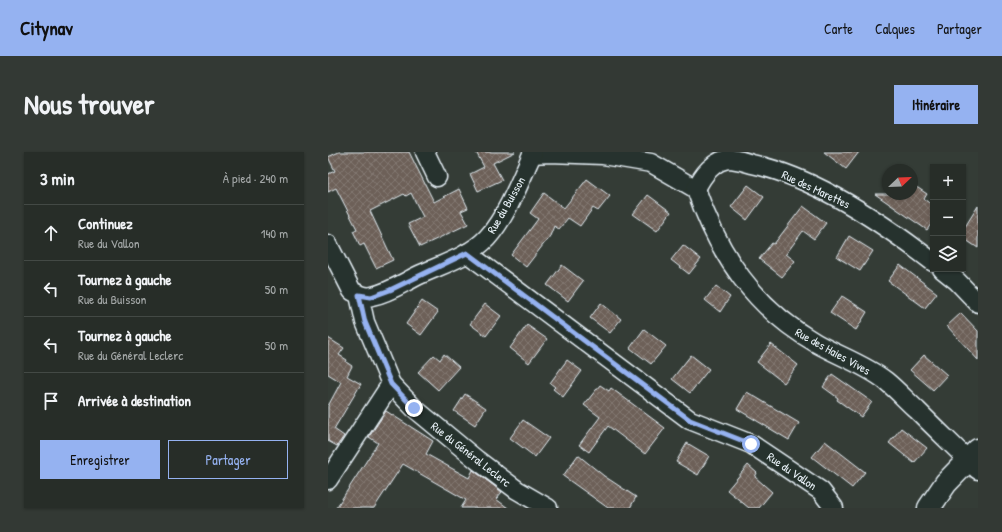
<!DOCTYPE html>
<html lang="fr">
<meta charset="utf-8">
<style>
:root{--surface:#272d28;--page:#333934;--text:#f1f3f6;--muted:#a4a8a8;--line:#434945;--accent:#95b2f1}
body{margin:0;font-family:"Patrick Hand",sans-serif;background:var(--page);color:var(--text)}
.controls{position:absolute;right:12px;top:12px;display:grid;overflow:hidden;border-radius:0px;box-shadow:0 1px 3px #0004}
.controls button{width:36px;height:36px;display:grid;place-items:center;padding:0;border:0;border-bottom:1px solid var(--line);background:var(--surface);color:var(--text);font:20px sans-serif}
.compass{position:absolute;left:554px;top:12px;width:36px;height:36px;border-radius:50%;background:var(--surface);box-shadow:0 1px 3px #0004;rotate:67deg}
.stop{position:absolute;width:12px;height:12px;margin:-9px;border:3px solid #95b2f1;border-radius:50%;background:#fff}
.stop.end{background:#95b2f1;border-color:#fff;box-shadow:0 1px 4px #0008}
.list{margin:0;padding:0;list-style:none}
h2{display:flex;justify-content:space-between;align-items:center;height:52px;margin:0;padding:0 16px;font-size:17px}
h2 small{font-size:13px;font-weight:400;color:var(--muted)}
.list li{display:grid;grid-template-columns:26px 1fr auto;gap:12px;align-items:center;box-sizing:border-box;height:56px;padding:0 16px;border-top:1px solid var(--line)}
.list b{display:block;font-size:15px;white-space:nowrap}
.list p{margin:0;font-size:13px;white-space:nowrap;color:var(--muted)}
.list em{font-size:13px;font-style:normal;color:var(--muted)}
.actions{display:flex;gap:8px;padding:12px 16px}
.actions a{flex:1;padding:9px 0;border:1px solid var(--accent);border-radius:0px;text-align:center;font-size:14px;color:var(--accent)}
.actions .main{background:var(--accent);color:#111}
.icon{flex:none;width:22px;height:22px;fill:none;stroke:currentColor;stroke-width:2;stroke-linecap:round;stroke-linejoin:round}
.map{position:relative;flex:none;width:650px;height:356px;overflow:hidden;border-radius:0px}
header{display:flex;align-items:center;gap:24px;box-sizing:border-box;height:56px;padding:0 20px;background:var(--accent);color:#111}
header strong{font-size:19px}
nav{display:flex;gap:22px;margin-inline-start:auto;font-size:14px}
.intro{display:flex;align-items:center;justify-content:space-between;box-sizing:border-box;height:96px;padding:0 24px}
h1{margin:0;font-size:28px}
.button{padding:10px 18px;border-radius:0px;background:var(--accent);color:#111;font-size:14px;font-weight:700}
main{display:flex;gap:24px;padding:0 24px}
aside{flex:1;background:var(--surface);border-radius:0px;box-shadow:0 1px 3px #0004}
.map>svg:first-child{display:block}
</style>
<header>
<strong>Citynav</strong>
<nav><a>Carte</a><a>Calques</a><a>Partager</a></nav>
</header>
<div class="intro"><h1>Nous trouver</h1><a class="button">Itinéraire</a></div>
<main>
<aside>
<h2>3 min<small>À pied · 240 m</small></h2>
<ul class="list">
<li><svg class="icon" aria-label="ahead" viewBox="0 0 24 24"><path d="M12 20V5M6 11l6-6 6 6"/></svg><div><b>Continuez</b><p>Rue du Vallon</p></div><em>140 m</em></li>
<li><svg class="icon" aria-label="left" viewBox="0 0 24 24"><path d="M17 20v-9H6M10 6l-5 5 5 5"/></svg><div><b>Tournez à gauche</b><p>Rue du Buisson</p></div><em>50 m</em></li>
<li><svg class="icon" aria-label="left" viewBox="0 0 24 24"><path d="M17 20v-9H6M10 6l-5 5 5 5"/></svg><div><b>Tournez à gauche</b><p>Rue du Général Leclerc</p></div><em>50 m</em></li>
<li><svg class="icon" aria-label="arrive" viewBox="0 0 24 24"><path d="M6 21V4h12l-3 4 3 4H6"/></svg><div><b>Arrivée à destination</b></div></li>
</ul>
<div class="actions"><a class="main">Enregistrer</a><a>Partager</a></div>
</aside>
<div class="map">
<svg width="650" height="356" viewBox="0 0 650 356">
<defs>
<pattern id="building-cross-hatch" width="8" height="8" patternUnits="userSpaceOnUse"><rect width="8" height="8" fill="#6d6158"/><path d="M0 0l8 8M0 8l8-8" fill="none" stroke="#827871"/></pattern>
</defs>
<rect width="100%" height="100%" fill="#343c36"/>
<filter id="ink" filterUnits="userSpaceOnUse"><feTurbulence type="fractalNoise" baseFrequency=".025" numOctaves="2"/><feDisplacementMap in="SourceGraphic" scale="8" xChannelSelector="R" yChannelSelector="G"/><feConvolveMatrix kernelMatrix="1 2 1 2 8 2 1 2 1" color-interpolation-filters="sRGB"/></filter>
<g filter="url(#ink)">
<g fill="url(#building-cross-hatch)" stroke="#e8f1f8">
<path d="M11 0H81L106 50 131 37 140 56 133 59 140 72 92 95 80 72 95 65 83 41 78 44 76 42 42 59 65 108 48 116 36 92 32 94 29 87 25 79 29 77 8 36 0 40V22L7 19 0 5Z"/>
<path d="M148 0H187L165 11 174 28 150 39 142 22 156 15Z"/>
<path d="M496 0H531L518 17Z"/>
<path d="M259 27 282 44 270 59 265 56 252 74 240 66 231 77 226 74 222 84 198 115 183 103 210 67 202 61 216 41 236 56Z"/>
<path d="M420 33 436 45 419 68 403 55Z"/>
<path d="M587 34 599 42 596 47 605 54V69L599 78 547 42H584Z"/>
<path d="M320 43 343 60 329 79 305 62Z"/>
<path d="M475 54 498 71 486 87 475 79 458 102 467 109 454 125 431 107 444 91 446 92Z"/>
<path d="M650 54V96L635 86V78Z"/>
<path d="M521 84 545 99 532 119 509 105Z"/>
<path d="M355 93 373 107 361 122 343 108Z"/>
<path d="M234 113 255 129 240 149 219 133Z"/>
<path d="M572 113 609 141 597 156 560 129Z"/>
<path d="M388 134 402 145 392 160 377 148Z"/>
<path d="M514 144 539 160 528 178 502 161Z"/>
<path d="M94 149 110 160 93 183 78 172Z"/>
<path d="M273 151 293 167 282 181 262 166Z"/>
<path d="M157 152 173 164 158 184 142 172Z"/>
<path d="M633 161 650 179V208L619 174Z"/>
<path d="M199 173 219 187 201 211 182 196Z"/>
<path d="M316 177 338 194 323 212 302 196Z"/>
<path d="M0 186 16 196 11 203 19 208 18 210 24 214 19 224 33 232 6 277 16 284 9 294 0 289V254L13 230 0 222Z"/>
<path d="M443 192 470 213 456 231 429 210Z"/>
<path d="M116 202 131 215 110 238 90 220 106 203 112 208Z"/>
<path d="M363 203 381 217 362 241 344 227Z"/>
<path d="M596 203 619 223 605 238 582 218Z"/>
<path d="M239 208 254 219 235 245 225 237 227 235 222 231Z"/>
<path d="M504 222 544 250 533 265 509 248 510 246 495 235Z"/>
<path d="M272 233 281 239 283 236 337 276 317 302 280 274 261 300 251 293 272 265 256 253Z"/>
<path d="M419 240 471 271 461 288 409 257Z"/>
<path d="M137 242 158 256 147 273 126 259Z"/>
<path d="M58 259 105 289 98 302 141 326 145 318 174 340 168 347 180 356H133L138 348 75 312 46 356H8L50 291 41 285Z"/>
<path d="M195 268 221 286 207 305 182 286Z"/>
<path d="M573 276 599 296 586 311 561 291Z"/>
<path d="M497 289 537 320 524 336 484 305Z"/>
<path d="M359 291 381 304 370 323 348 310Z"/>
<path d="M250 303 276 324 308 345 302 356H280L235 324Z"/>
<path d="M420 313 429 321 427 325 444 340 431 356H421L399 338Z"/>
</g>
<g fill="none" stroke-linecap="round" stroke-linejoin="round">
<defs>
<g id="street">
<path d="M97 0 109 25"/>
<path d="M204 2 222 1 275 3 323 11 368 37C391 104 427 156 488 191 511 204 538 213 558 229 569 238 579 249 589 258 609 278 630 298 650 318"/>
<path d="M368 37C374 24 386 7 403 7 410 8 418 10 424 12 486 25 555 71 605 110"/>
<path d="M0 92 24 139C30 142 37 146 44 144 60 141 75 131 89 124 112 113 141 105 159 86 179 64 193 27 205 0"/>
<path d="M139 101 362 268 423 292 493 339 506 356"/>
<path d="M614 117 629 129 650 151"/>
<path d="M31 143 37 170 63 232 86 256 149 308 189 338 220 356"/>
<path d="M0 328 63 232"/>
</g>
<path id="secondary" d="M601 356 618 331 650 298"/>
</defs>
<use href="#street" stroke="#e8f1f8" stroke-width="21"/>
<use href="#secondary" stroke="#e8f1f8" stroke-width="25"/>
<use href="#street" stroke="#26332d" stroke-width="18"/>
<use href="#secondary" stroke="#26332d" stroke-width="22"/>
</g>
</g>
<g fill="none" stroke-linecap="round" stroke-linejoin="round" filter="url(#ink)">
<path stroke="#95b2f1" stroke-width="5" d="M86 256 63 232 37 170 31 143 43 145 62 138 139 101 362 268 423 292"/>
</g>
<g text-anchor="middle" dominant-baseline="central" stroke-width="3.5" stroke-linejoin="round" paint-order="stroke">
<g font-size="12" fill="#e8f1f8" stroke="#26332d">
<text transform="translate(488 37) rotate(25)">Rue des Marettes</text>
<text transform="translate(178 53) rotate(-60)">Rue du Buisson</text>
<text transform="translate(505 199) rotate(29)">Rue des Haies Vives</text>
<text transform="translate(143 302) rotate(38)">Rue du Général Leclerc</text>
<text transform="translate(464 319) rotate(34)">Rue du Vallon</text>
</g>
</g>
</svg>
<div class="controls">
<button>+</button>
<button>−</button>
<button><svg class="icon" aria-label="layers" viewBox="0 0 24 24"><path d="M12 4l9 5-9 5-9-5zM3 14l9 5 9-5"/></svg></button>
</div>
<svg class="compass" viewBox="-18 -18 36 36"><path d="M0-13l5 13h-10z" fill="#e53935"/><path d="M0 13l5-13h-10z" fill="#a4a8a8"/></svg>
<div class="stop" style="left:423px;top:292px"></div>
<div class="stop end" style="left:86px;top:256px"></div>
</div>
</main>
